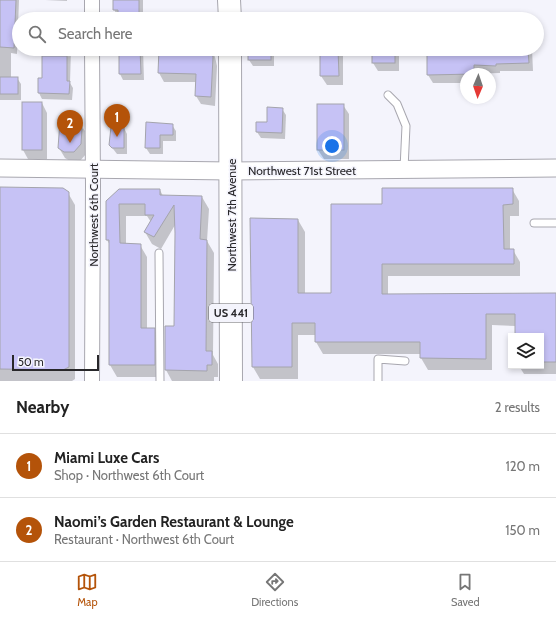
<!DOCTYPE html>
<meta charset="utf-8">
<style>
:root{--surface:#fff;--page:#f6f6f6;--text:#222;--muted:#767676;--line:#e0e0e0;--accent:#b45309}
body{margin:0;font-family:Cabin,sans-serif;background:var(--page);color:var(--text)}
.controls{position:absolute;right:12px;bottom:12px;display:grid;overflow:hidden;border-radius:0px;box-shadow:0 2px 6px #0003}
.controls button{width:36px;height:36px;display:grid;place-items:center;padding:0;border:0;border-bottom:1px solid var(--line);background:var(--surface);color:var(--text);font:20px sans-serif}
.compass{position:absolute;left:460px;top:68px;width:36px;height:36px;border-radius:50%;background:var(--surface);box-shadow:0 2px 6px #0003;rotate:182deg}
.scale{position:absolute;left:12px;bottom:10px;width:87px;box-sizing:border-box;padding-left:4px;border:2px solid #28272a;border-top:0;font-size:11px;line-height:14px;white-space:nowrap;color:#28272a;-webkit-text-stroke:3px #f4f4fc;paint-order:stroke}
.you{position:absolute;left:332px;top:146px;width:14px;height:14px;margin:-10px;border:3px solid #fff;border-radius:50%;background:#1a73e8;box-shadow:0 0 0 6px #1a73e833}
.badge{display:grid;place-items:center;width:26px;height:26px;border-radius:50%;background:var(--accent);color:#fff;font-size:13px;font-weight:700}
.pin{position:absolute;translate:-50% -33px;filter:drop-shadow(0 1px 2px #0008)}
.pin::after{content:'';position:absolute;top:21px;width:14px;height:12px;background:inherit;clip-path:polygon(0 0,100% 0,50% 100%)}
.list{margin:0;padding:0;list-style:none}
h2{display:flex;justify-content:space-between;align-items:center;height:52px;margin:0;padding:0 16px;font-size:17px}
h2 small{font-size:13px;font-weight:400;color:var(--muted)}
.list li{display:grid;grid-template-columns:26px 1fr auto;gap:12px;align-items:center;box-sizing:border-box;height:64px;padding:0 16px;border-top:1px solid var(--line)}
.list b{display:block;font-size:15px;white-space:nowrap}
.list p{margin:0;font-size:13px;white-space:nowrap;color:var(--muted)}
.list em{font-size:13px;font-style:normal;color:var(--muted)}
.icon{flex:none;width:22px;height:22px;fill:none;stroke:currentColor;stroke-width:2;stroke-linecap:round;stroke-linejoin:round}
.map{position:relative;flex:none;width:556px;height:381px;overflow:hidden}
.search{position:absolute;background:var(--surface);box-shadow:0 2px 6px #0003;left:12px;right:12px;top:12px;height:44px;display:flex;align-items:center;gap:10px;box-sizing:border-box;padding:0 14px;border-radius:22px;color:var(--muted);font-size:15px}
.sheet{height:180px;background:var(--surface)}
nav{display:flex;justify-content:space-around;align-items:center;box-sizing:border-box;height:56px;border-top:1px solid var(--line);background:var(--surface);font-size:11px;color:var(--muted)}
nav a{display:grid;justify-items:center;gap:2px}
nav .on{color:var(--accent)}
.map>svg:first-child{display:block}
</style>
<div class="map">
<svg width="556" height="381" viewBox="0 0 556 381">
<rect width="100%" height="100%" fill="#f4f4fc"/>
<g fill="#0003">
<path d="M0 0H19L17 54 11 53V78H17L21 84V100H0Z"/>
<path d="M45 0H67V1Z"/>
<path d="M114 0H143V19H119V16H117L114 9Z"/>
<path d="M459 14H496L498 18 527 17 529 19H459Z"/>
<path d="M47 15H69L71 19H41V16H47Z"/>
<path d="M372 17H394L395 19H372Z"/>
<path d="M47 49H71L70 83 73 88 72 100 42 99 39 93 43 79Z"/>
<path d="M119 49H143L144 80H123L120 74Z"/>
<path d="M160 49H211L215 57 217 66 215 106 201 104 196 96 197 82H164L159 73Z"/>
<path d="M249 49H274V66H253L249 60Z"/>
<path d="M321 49H343V85H327L321 76Z"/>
<path d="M373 49H422V55H399V71H378L373 63Z"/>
<path d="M428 49H532L533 71H500V73L466 74V85L465 83H433L428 75Z"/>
<path d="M42 103 47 113V159H28L23 150Z"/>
<path d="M318 105H343L349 114V159H324L318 150Z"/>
<path d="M282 109 286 115 285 139 261 138 257 132Z"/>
<path d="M79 122 85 131V136L87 140 86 154 80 161H70L65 158 59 148Z"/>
<path d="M147 123 172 125 176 131V141H163V154H150L146 148Z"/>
<path d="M124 128 127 134V154H117L110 145Z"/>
<path d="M0 188 68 193 75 205V379L72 381H0Z"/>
<path d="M512 189 519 201V216H510V250H513L520 262V276H388V295L556 294V374H524L519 366H541V336H516V326L492 325V370H428L421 358V354H323L316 342V335H298V379H260L253 367 298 220 305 232V294H332L383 205Z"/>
<path d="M160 190 163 196 202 197 209 209 207 241 214 253 213 355 218 364V377H214V381H172L166 370V327H175V225L161 249 152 244 145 232 151 222 147 216H126V244L140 245 147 257V329H154L161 341V377H117L110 365V245L107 240V202Z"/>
</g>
<g fill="#c6c2f5" stroke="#a4a4ac">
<path d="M0 0H16L14 48 0 47Z"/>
<path d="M113 0H139V19H118V10H113Z"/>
<path d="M119 49H140L141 74H119Z"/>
<path d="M159 49H211L213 57 211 97 195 96 196 74 158 73Z"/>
<rect x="248" y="49" width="23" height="11"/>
<path d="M320 49H338L339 76H320Z"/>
<rect x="372" y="49" width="23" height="14"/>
<path d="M427 49H445V55L485 54V49H528L529 63 496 64V66L474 65V74L427 75Z"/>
<path d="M42 56H67V81H70L69 94 38 93V78H42Z"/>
<rect x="0" y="77" width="18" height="17"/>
<rect x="22" y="102" width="20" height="48"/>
<rect x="317" y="104" width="27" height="46"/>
<path d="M267 107 283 108 282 133 256 132V122H267Z"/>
<path d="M60 121H80V129H82L81 144 74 152H64L58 148Z"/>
<path d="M146 122 173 124V135H160V148H145Z"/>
<path d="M111 127H124V148H112L109 145Z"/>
<path d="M0 187 63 188 69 192V367L63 370 0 369Z"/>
<path d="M382 188H513V204L503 205 504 249H514V264H382V294L556 293V362H541V336H515V314H486V359L420 358V342H315V323H292V367H252L250 218 298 219V293H331V204H382Z"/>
<path d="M119 189H160V195L202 196 200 239 207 240 206 351H212V365H207V371L165 370V326H174L175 233 174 205 154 237 144 232 154 215H145V204H119L120 243 141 244V328H155V365H109V240H106V201Z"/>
</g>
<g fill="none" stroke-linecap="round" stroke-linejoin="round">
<defs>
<g id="service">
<path d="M388 95 397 104 406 126 404 169"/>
<path d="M534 223H556"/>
<path d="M159 253 160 381"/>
<path d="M378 381V359L405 361"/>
</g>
<g id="minor">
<path d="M92 0V19"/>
<path d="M92 381 93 185 92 49"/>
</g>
<path id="tertiary" d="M0 168 231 171 556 168"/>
<g id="primary">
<path d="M229 0 230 19"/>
<path d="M230 49 231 381"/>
</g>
</defs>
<use href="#service" stroke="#a8a7af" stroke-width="9"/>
<use href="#minor" stroke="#a8a7af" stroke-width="16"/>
<use href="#tertiary" stroke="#a8a7af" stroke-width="19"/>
<use href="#primary" stroke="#a8a7af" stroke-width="24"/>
<use href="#service" stroke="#fff" stroke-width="7"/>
<use href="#minor" stroke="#fff" stroke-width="14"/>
<use href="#tertiary" stroke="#fff" stroke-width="17"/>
<use href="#primary" stroke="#fff" stroke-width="22"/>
</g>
<g text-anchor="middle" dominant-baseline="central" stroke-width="3" stroke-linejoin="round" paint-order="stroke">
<rect fill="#f4f4fc" stroke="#656469" stroke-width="1" x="209" y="304" width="44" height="18" rx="3"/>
<g font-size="11" font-weight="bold" fill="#28272a">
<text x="231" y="313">US 441</text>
</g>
<g font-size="12" fill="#28272a" stroke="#f4f4fc">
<text x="302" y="170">Northwest 71st Street</text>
<text transform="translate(93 215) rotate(-90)">Northwest 6th Court</text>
<text transform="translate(231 215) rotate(-90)">Northwest 7th Avenue</text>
</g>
</g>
</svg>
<div class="controls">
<button><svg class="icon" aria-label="layers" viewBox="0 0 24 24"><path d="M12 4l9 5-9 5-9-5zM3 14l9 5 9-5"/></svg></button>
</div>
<svg class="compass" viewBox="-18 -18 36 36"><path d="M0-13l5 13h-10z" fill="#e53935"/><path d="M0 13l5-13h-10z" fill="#767676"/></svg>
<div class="scale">50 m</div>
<div class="you"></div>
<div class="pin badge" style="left:117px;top:137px">1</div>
<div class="pin badge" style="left:70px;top:143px">2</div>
<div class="search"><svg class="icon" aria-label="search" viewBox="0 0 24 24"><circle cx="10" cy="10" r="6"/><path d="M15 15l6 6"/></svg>Search here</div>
</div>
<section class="sheet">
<h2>Nearby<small>2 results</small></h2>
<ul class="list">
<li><span class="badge">1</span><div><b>Miami Luxe Cars</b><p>Shop · Northwest 6th Court</p></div><em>120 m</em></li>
<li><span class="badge">2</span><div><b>Naomi’s Garden Restaurant &amp; Lounge</b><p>Restaurant · Northwest 6th Court</p></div><em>150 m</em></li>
</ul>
</section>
<nav>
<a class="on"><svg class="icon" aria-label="map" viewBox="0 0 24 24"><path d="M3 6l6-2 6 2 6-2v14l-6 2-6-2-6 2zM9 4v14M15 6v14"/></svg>Map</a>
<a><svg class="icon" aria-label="directions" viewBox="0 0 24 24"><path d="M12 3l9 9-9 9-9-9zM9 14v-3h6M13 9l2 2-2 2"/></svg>Directions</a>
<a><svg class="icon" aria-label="saved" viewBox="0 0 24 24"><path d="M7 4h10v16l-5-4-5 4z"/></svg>Saved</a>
</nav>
